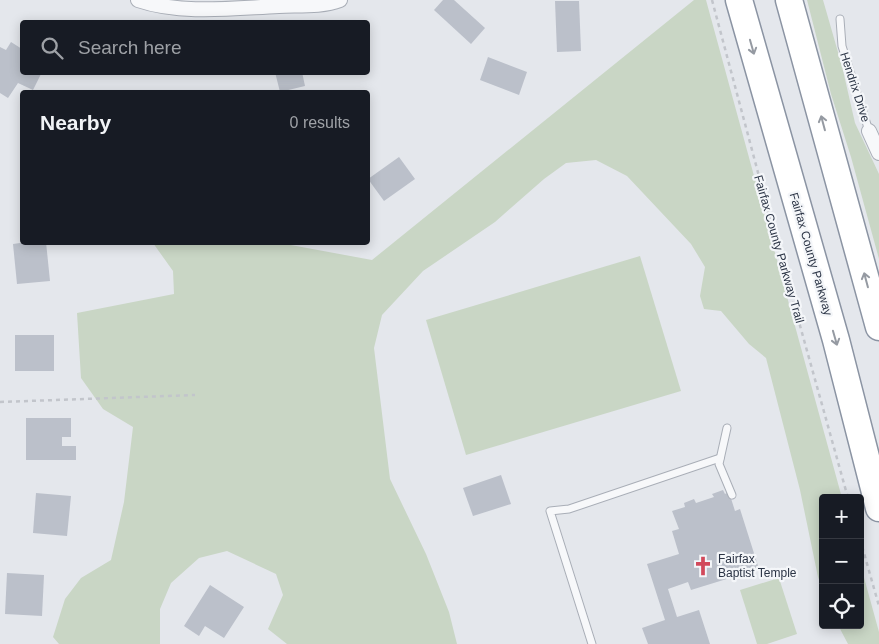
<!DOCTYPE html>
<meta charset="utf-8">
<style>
:root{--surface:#171b24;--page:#242831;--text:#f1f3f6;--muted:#9ea1a6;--line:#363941}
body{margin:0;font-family:Helvetica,sans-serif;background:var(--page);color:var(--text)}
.controls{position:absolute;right:15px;bottom:15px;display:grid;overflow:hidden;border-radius:5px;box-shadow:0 2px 12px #0003}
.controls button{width:45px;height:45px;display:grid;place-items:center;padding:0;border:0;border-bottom:1px solid var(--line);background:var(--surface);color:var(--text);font:25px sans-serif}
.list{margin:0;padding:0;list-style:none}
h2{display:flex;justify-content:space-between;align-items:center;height:65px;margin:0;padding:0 20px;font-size:21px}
h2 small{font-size:16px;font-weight:400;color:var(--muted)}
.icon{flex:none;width:28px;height:28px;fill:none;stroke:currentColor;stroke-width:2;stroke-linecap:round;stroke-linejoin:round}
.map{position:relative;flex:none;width:879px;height:644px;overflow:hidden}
.search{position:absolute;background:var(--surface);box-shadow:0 2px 12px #0003;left:20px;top:20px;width:350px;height:55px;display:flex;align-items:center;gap:12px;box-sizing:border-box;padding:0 18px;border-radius:5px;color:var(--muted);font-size:19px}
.panel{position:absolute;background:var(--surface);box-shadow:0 2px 12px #0003;left:20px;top:90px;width:350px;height:155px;border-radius:5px}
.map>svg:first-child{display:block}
</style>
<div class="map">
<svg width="879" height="644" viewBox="0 0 879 644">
<rect width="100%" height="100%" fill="#e4e7ec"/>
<g fill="#c9d6c5">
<path d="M694 0H706L842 498H823V590L818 577 800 490 766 358 749 344 721 311 704 309 700 296 705 267 691 244 627 176 596 160 566 163 544 179 495 222 423 271 382 315 374 348 390 479 426 554 449 612 457 644H287L268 629 283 595 276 574 227 551 199 558 171 583 160 609V644H59L53 637 65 599 81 578 111 560 124 502 133 427 103 409 81 378 77 313 174 294 173 271 153 243H280L372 260Z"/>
<path d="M807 0H823L842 66 855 123 879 174V259L851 157 831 94Z"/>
<path d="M640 256 681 391 466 455 426 320Z"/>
<path d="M860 563 879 632V644H848L838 625H860Z"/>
<path d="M779 578 797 634 767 644H757L740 590Z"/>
</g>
<g fill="#bbc0ca">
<path d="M443 0H454L485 28 471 44 434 10Z"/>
<path d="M555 1H579L581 51 557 52Z"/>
<path d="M11 42 22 49 20 53 22 55V72H42L33 90 18 83 8 98 0 93V47L6 50Z"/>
<path d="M488 57 527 72 519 95 480 80Z"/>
<path d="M275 72H302L305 86 280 92Z"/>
<path d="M399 157 415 179 384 201 368 179Z"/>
<path d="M27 242H46L50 281 17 284 13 244Z"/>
<rect x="15" y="335" width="39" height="36"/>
<path d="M26 418H71V437H62V446H76V460H26Z"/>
<path d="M501 475 511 504 473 516 463 488Z"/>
<path d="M723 490 725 494 729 492 735 511 740 509 759 569 691 590 688 582 668 589 677 617 699 610 710 644H648L642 628 665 620 647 564 679 554 672 531 679 529 672 511 685 507 684 503 694 499 696 503 714 497 712 494Z"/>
<path d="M36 493 71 496 67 536 33 533Z"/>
<path d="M7 573 44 575 42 616 5 614Z"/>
<path d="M210 585 244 607 224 638 205 626 199 636 184 626Z"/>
</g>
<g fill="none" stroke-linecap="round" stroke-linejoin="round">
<defs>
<g id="lane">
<path d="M840 19 842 46 869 131"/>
<path d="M727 428 719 464 732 495"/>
<path d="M592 644 550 511 569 509 720 458"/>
</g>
<g id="street">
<path d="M138 0C182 15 234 8 279 6 298 5 322 7 340 0"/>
<path d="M869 131 879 153"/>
</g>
<g id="highway">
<path d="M739 0 836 340 879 508"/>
<path d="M789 0 879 327"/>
</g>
</defs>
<use href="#lane" stroke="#a9aeb7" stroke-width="9"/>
<use href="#street" stroke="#a9aeb7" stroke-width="16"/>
<use href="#highway" stroke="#8b94a3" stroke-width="29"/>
<g stroke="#c2c5cb" stroke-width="2.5" stroke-dasharray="4 4" stroke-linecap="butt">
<path d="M712 0 772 225 848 498"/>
<path d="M0 402 195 395"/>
<path d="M860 539 879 606"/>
</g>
<use href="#lane" stroke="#f7f8fa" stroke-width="7"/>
<use href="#street" stroke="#f7f8fa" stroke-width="14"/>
<use href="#highway" stroke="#fff" stroke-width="26"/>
</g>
<defs><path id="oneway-shaft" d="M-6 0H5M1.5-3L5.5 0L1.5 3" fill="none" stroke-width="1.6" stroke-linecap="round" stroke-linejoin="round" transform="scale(1.25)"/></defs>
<g stroke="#959aa2">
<use href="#oneway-shaft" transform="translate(752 47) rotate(74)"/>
<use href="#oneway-shaft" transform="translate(823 123) rotate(-105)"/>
<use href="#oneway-shaft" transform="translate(866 280) rotate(-105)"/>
<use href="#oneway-shaft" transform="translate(835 338) rotate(74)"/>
</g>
<defs>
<symbol id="church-bare" viewBox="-9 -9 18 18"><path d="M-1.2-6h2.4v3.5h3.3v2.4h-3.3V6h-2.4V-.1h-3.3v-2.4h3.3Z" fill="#d1495b" stroke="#f4f6f9" stroke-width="2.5" paint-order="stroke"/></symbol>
</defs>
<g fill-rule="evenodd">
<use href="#church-bare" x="689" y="552" width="28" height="28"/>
</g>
<g text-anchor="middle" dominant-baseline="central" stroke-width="4.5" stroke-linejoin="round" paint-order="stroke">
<g font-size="12" fill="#2b3445" stroke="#f4f6f9">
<text transform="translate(855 87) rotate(72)">Hendrix Drive</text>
<text transform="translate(779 249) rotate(74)">Fairfax County Parkway Trail</text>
<text transform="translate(811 254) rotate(74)">Fairfax County Parkway</text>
</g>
<g font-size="12" fill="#2b3445" stroke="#f4f6f9" text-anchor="start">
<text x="718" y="559">Fairfax<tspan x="718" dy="14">Baptist Temple</tspan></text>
</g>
</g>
</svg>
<div class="controls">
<button>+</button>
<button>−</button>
<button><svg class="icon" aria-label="locate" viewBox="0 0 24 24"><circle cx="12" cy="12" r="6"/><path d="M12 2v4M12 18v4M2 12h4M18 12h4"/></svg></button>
</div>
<div class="search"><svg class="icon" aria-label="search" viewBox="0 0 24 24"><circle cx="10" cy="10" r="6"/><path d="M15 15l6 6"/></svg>Search here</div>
<section class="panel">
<h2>Nearby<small>0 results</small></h2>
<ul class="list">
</ul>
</section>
</div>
